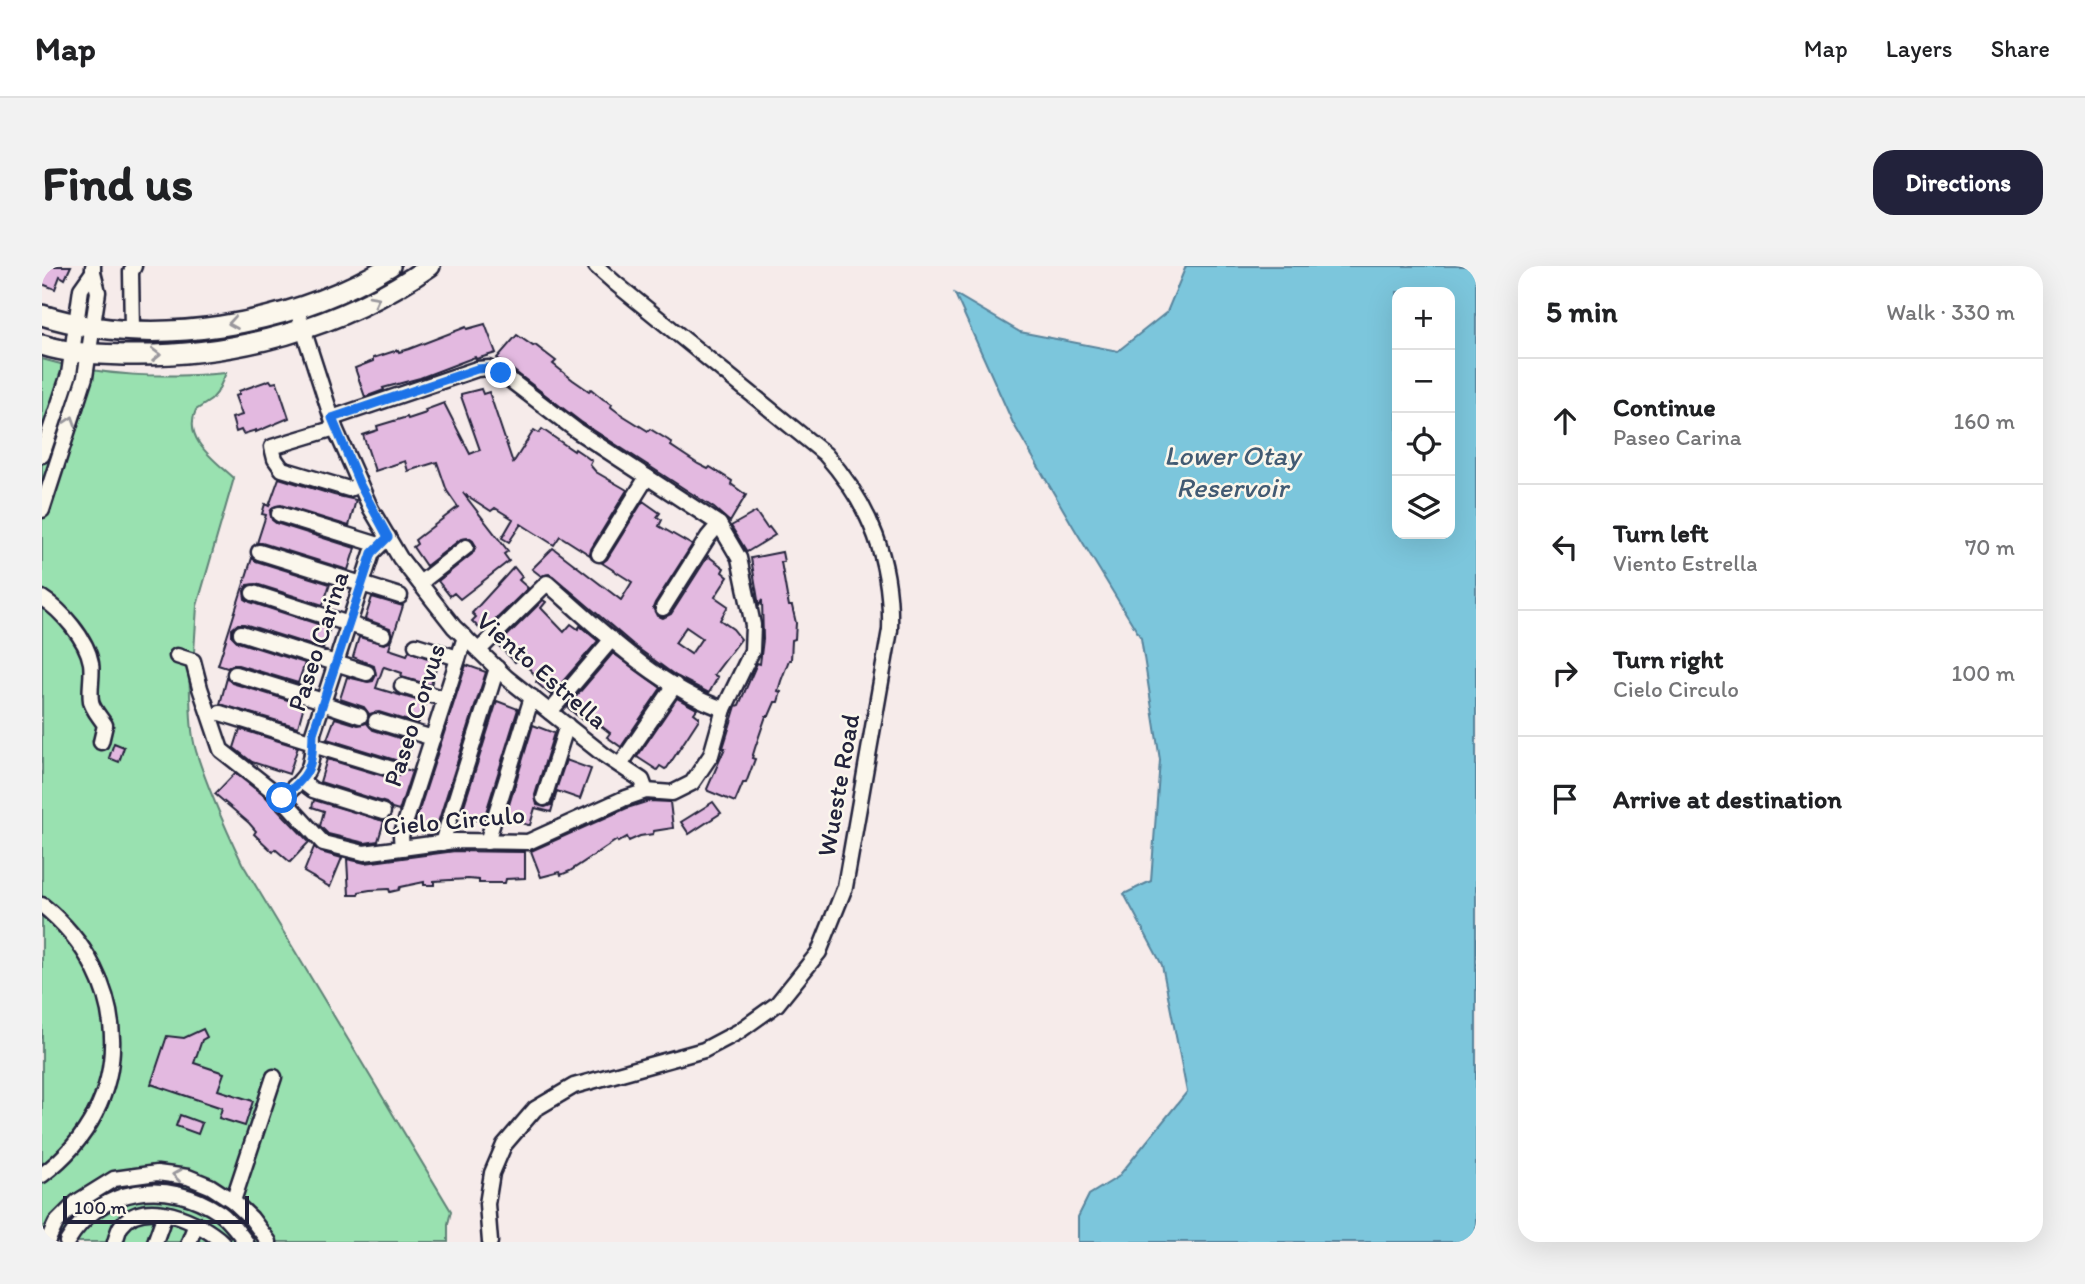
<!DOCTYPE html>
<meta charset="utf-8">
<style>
:root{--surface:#fff;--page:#f2f2f2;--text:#202124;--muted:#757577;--line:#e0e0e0;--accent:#22223b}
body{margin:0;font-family:Itim,sans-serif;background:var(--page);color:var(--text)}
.controls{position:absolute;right:21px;top:21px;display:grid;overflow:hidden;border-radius:14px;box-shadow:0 7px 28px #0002}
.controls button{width:63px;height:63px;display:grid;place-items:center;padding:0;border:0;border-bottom:2px solid var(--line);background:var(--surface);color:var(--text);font:35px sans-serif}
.scale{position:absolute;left:21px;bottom:18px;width:186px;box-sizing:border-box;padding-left:7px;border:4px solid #22223b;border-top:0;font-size:19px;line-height:24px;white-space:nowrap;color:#22223b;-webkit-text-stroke:5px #fbf7ec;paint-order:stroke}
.stop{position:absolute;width:21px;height:21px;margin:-16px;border:5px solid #1a73e8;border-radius:50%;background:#fff}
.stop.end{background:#1a73e8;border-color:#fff;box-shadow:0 2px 7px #0008}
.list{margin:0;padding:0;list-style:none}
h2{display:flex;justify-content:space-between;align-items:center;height:91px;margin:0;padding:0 28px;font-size:30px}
h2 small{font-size:23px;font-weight:400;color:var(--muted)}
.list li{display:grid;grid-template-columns:46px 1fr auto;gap:21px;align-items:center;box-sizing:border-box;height:126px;padding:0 28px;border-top:2px solid var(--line)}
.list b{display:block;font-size:26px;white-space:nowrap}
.list p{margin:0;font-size:23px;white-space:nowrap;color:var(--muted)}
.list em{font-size:23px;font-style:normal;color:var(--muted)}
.icon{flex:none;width:38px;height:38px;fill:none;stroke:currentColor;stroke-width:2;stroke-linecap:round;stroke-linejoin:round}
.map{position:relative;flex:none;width:1434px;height:976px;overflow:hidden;border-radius:21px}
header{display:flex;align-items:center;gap:42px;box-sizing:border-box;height:98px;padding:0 35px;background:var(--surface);border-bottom:2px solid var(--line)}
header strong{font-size:33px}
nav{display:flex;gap:38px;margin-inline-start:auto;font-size:24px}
.intro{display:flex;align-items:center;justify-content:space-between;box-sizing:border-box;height:168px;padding:0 42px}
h1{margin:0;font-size:49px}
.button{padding:18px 32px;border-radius:21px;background:var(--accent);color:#fff;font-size:24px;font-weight:700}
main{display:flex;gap:42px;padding:0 42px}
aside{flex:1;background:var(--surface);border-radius:21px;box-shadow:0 7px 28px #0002}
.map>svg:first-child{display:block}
</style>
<header>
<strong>Map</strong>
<nav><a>Map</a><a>Layers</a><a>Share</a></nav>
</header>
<div class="intro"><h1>Find us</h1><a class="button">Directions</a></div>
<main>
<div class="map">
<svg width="1434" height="976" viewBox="0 0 1434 976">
<rect width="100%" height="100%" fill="#f6ebea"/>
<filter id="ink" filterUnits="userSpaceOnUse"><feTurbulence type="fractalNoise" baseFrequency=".0143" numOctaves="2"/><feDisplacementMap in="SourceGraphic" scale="14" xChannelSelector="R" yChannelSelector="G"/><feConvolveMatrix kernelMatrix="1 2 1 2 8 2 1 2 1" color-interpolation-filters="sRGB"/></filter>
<g filter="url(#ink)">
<path fill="#99e1b0" stroke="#5e8276" stroke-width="2" d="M0 93C60 111 122 112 184 107L175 127 169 134 154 144C140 173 174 195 192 212L155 340 152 386 158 405 147 408C149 433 147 461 154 485 166 524 183 561 200 597L409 945 406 958V976H0Z"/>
<path fill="#7cc6dc" stroke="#58849c" stroke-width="2" fill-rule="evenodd" d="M1144 0H1434V976H1036V951L1047 929 1076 911 1145 826 1120 699 1082 628 1109 615 1118 494 1099 372 1032 262 971 157 913 28 978 66 1076 85 1125 46ZM1355 26H1408V268H1355Z"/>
<g fill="#e3b9e0" stroke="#22223b" stroke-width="2" fill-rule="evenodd">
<path d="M3 0H29L23 13 18 10 13 23 0 18V8Z"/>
<path d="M443 58 454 87 434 93 433 91 378 112 341 122 342 124 323 131 313 102 331 95V92L356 84 357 86 367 83 424 61 425 63Z"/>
<path d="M475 69 491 80 493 79 514 95 511 98 531 114 547 125 549 123 561 133 570 138 569 141 577 147 606 165 608 163 626 174 630 177 629 180 656 198 666 203 668 201 690 215 689 218 704 229 688 256 672 242 539 156 455 92Z"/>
<path d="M228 114 230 117 235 116 247 152 214 166V164L201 168 199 164 194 166 190 152 200 149 193 130 197 129V125Z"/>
<path d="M439 123 441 128 447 126 471 197 492 164 497 167 500 163 532 185 533 183 542 189 550 195 548 199 554 206 585 224 549 283 548 289 518 270 512 279 479 258 467 276 460 272 471 253 453 242 449 245 421 227 466 285 462 288 467 295 418 333 412 327 408 330 396 315 430 288 434 280 431 275 427 272 419 273 384 300 371 281 375 278 373 274 416 241 405 225 395 196 366 205 363 195 333 205 321 169 336 164 335 160 365 151 366 153 384 147 383 144 402 137 428 188 438 184 419 130V128Z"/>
<path d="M237 212 292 229 314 234 307 260 239 239 231 241 228 246 230 254 234 257 313 282 306 304 220 277H215L224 249 220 248 223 238 227 240Z"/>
<path d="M601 235 618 247 615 251 620 254 617 260 650 279 613 337 611 342 615 350 621 352 629 348 666 290 682 302 680 306 686 311 673 331 686 340 678 354 691 363 699 373 672 409 676 411 667 427 634 410 594 381 511 310 507 308 499 310 490 303 511 282 579 334 590 316 560 297 565 293ZM644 361 660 372 649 388 633 377Z"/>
<path d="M714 246 725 262 727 261 733 269 705 286 689 260Z"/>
<path d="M740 286 742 296H739L745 330 747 340H750L754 357 753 373 750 374 749 394H747L739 415 736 425 739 426 736 436H733L727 450H724L713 482 710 492 713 493 704 517H701L693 536 666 525 665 523 683 482H681L694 440 697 439 715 397 718 398 721 373 720 334 717 340 709 292Z"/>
<path d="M210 292 214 295 288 318 281 339 214 318 205 319 202 325 203 333 208 336 288 362 281 383 202 358H196L190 363V370L196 376 263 397 256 417 196 399H190L185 402 176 399Z"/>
<path d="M472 301 480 311 477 314 486 322 441 366 430 355 434 351 430 347Z"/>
<path d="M330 331 361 340 347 383 365 389 367 385 396 396 389 419 359 411 360 407 342 401 341 402 334 422 384 437 376 458 337 446 327 448 322 441 298 433 305 411 326 416 331 415 334 409 332 400 311 391 317 371 342 378 348 376 350 371 348 362 323 353Z"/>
<path d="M501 334 504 336 499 342 522 366 529 358 536 363 538 360 556 375 509 429 494 416 496 412 477 392 473 396 456 379Z"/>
<path d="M571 387 619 422 579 481 565 471 568 467 549 452 543 450 540 454 525 441Z"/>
<path d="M424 399 444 406 393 566H390L372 560Z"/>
<path d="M185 412 190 417 262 439 256 461 178 438Z"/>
<path d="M635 432 655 443 652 447 657 451V453L625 502 623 503 618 500 615 504 595 491Z"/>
<path d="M455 435 476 443 441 556 419 549Z"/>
<path d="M293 452 316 459 325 457 331 464 370 476 362 503 370 505 357 545 350 543 344 537 278 516 285 493 348 512 356 510 359 505 357 497 353 494 285 473Z"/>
<path d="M491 459 512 467 493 529 495 539 503 541 509 539 524 494 549 503 538 533 515 525 509 546 493 542 488 559H486L463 552Z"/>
<path d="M198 463 256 481 247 508 210 496 192 482Z"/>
<path d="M72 477 82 481 77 496 67 492Z"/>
<path d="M193 507 225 532 267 576 248 596 233 583 231 586 212 568 214 565 207 557 173 528Z"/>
<path d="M272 534 342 555 336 575 323 577 286 568 278 560 282 545 270 541Z"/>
<path d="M607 535 628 536 631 562 612 565 611 568 598 570 587 575 585 571 576 576 575 574 528 605 519 609 518 606 499 611 489 585 585 542Z"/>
<path d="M671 536 679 547 647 568 639 556Z"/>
<path d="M272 581 279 586 300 592 288 621 262 606Z"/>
<path d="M413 585 483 586V612L464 613 463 617H437V614L426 613 392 615V619H382V616L358 621 357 624 348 626 347 623 328 624 317 626 316 629H307L305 593 323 597Z"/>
<path d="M161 763 165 771 160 774 152 797 182 807 176 824 211 835 203 860 177 852 180 842 109 818 125 770 142 772Z"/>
<path d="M138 849 160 857 156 868 134 860Z"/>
</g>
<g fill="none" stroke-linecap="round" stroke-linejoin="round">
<defs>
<g id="minor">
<path d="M254 41 293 162 329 243 358 292 412 361 465 412 562 489 600 514 604 525"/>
<path d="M90 64 89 6 92 0"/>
<path d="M293 162 230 181 233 193 240 203 307 223 318 219"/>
<path d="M0 189 27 108 39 23 51 6"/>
<path d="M0 244 43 111 56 26 51 6V0"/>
<path d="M237 248 337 279"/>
<path d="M217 286 358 330"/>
<path d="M557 288 605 211"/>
<path d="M378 317 424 281"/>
<path d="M211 327 341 369"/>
<path d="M0 332C19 344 45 373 49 397 51 409 47 423 49 435 50 443 59 452 63 459L59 476"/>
<path d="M621 342 666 271 677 258"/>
<path d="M199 367 325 407"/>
<path d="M374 379 416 392"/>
<path d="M437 384 505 317C556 362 617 422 682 443"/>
<path d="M135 390 151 395 158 422 179 484 240 532 281 577 322 587 412 575 486 576 581 533 604 525 630 527 650 517 669 489 682 443 710 385 711 359 697 292 677 258 535 165 459 107 447 102 435 103 290 152"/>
<path d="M193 408 281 435"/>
<path d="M360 420 403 433"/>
<path d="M280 437 318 450"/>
<path d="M508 446 570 373"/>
<path d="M178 447 271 476"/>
<path d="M334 455 391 472"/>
<path d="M271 479 350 503"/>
<path d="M578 499 633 419"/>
<path d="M259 515 271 524 341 546"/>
<path d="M240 532C268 507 270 505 271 467L330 287 346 271"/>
<path d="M502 532 525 459"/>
<path d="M445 576 490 431"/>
<path d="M400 577 455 402"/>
<path d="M360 582 359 570 423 371"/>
<path d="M0 639C91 712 96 838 0 909"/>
<path d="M191 935 232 811"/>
<path d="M5 976 14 957 35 936 72 913 115 907 146 911 168 920 191 935 209 952 227 976"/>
<path d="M25 976C58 920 126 911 178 947 188 954 196 966 204 976"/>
<path d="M73 976C75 971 76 964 79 960 102 929 159 956 180 976"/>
<path d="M113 976 123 948"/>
<path d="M147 976 154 958"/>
<path d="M448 976 445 938 450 907 462 879 493 843 532 820 662 784 696 766 735 738 777 686 803 621 848 364C850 295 829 240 783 188L573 17 554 0"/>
</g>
<g id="major">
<path d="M0 49C111 84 249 60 348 0"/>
<path d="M0 79C28 88 56 88 85 89 193 91 299 62 388 0"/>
</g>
</defs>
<use href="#minor" stroke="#22223b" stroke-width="19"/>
<use href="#major" stroke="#22223b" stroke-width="24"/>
<use href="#minor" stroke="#fbf7ec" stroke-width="14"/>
<use href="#major" stroke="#fbf7ec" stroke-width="19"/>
</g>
<defs><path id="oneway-chevron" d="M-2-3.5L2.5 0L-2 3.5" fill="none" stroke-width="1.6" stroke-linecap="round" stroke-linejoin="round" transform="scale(1.75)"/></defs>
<g stroke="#99979c">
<use href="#oneway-chevron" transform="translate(333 34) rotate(-28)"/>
<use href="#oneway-chevron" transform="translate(191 57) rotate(171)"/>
<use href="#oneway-chevron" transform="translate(114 89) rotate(-1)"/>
<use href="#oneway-chevron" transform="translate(29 155) rotate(-72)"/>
<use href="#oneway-chevron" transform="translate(135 909) rotate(-172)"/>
</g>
</g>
<g fill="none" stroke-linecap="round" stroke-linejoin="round" filter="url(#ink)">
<path stroke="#1a73e8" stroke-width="9" d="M240 532C268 507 270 505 271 467L330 287 346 271 318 219 290 152 435 103 446 102 459 107"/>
</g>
<g text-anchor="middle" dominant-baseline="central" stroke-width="5" stroke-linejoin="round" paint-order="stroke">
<g font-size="26" fill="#22223b" stroke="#fbf7ec">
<text transform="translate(276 375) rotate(-72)">Paseo Carina</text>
<text transform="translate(500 404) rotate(41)">Viento Estrella</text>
<text transform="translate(372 449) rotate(-72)">Paseo Corvus</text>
<text transform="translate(796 519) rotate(-80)">Wueste Road</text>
<text transform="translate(412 554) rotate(-5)">Cielo Circulo</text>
</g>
<g font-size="28" font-style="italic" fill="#425b73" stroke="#fbf7ec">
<text x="1190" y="189">Lower Otay<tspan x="1190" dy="32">Reservoir</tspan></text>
</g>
</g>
</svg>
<div class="controls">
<button>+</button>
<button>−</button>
<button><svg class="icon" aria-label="locate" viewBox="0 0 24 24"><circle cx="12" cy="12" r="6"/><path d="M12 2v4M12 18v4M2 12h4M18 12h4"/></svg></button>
<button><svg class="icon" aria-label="layers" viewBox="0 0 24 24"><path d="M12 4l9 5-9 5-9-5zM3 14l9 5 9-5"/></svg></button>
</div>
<div class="scale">100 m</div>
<div class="stop" style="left:240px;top:532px"></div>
<div class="stop end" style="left:459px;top:107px"></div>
</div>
<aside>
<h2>5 min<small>Walk · 330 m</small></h2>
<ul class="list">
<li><svg class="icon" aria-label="ahead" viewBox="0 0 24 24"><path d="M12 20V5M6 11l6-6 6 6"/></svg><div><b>Continue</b><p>Paseo Carina</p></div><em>160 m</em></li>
<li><svg class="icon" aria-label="left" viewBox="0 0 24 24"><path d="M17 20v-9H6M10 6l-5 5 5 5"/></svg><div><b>Turn left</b><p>Viento Estrella</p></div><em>70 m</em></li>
<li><svg class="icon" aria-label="right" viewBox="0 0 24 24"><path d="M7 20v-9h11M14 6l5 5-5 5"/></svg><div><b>Turn right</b><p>Cielo Circulo</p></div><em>100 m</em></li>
<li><svg class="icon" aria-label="arrive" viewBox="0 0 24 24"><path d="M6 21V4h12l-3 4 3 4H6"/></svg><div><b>Arrive at destination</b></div></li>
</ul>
</aside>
</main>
